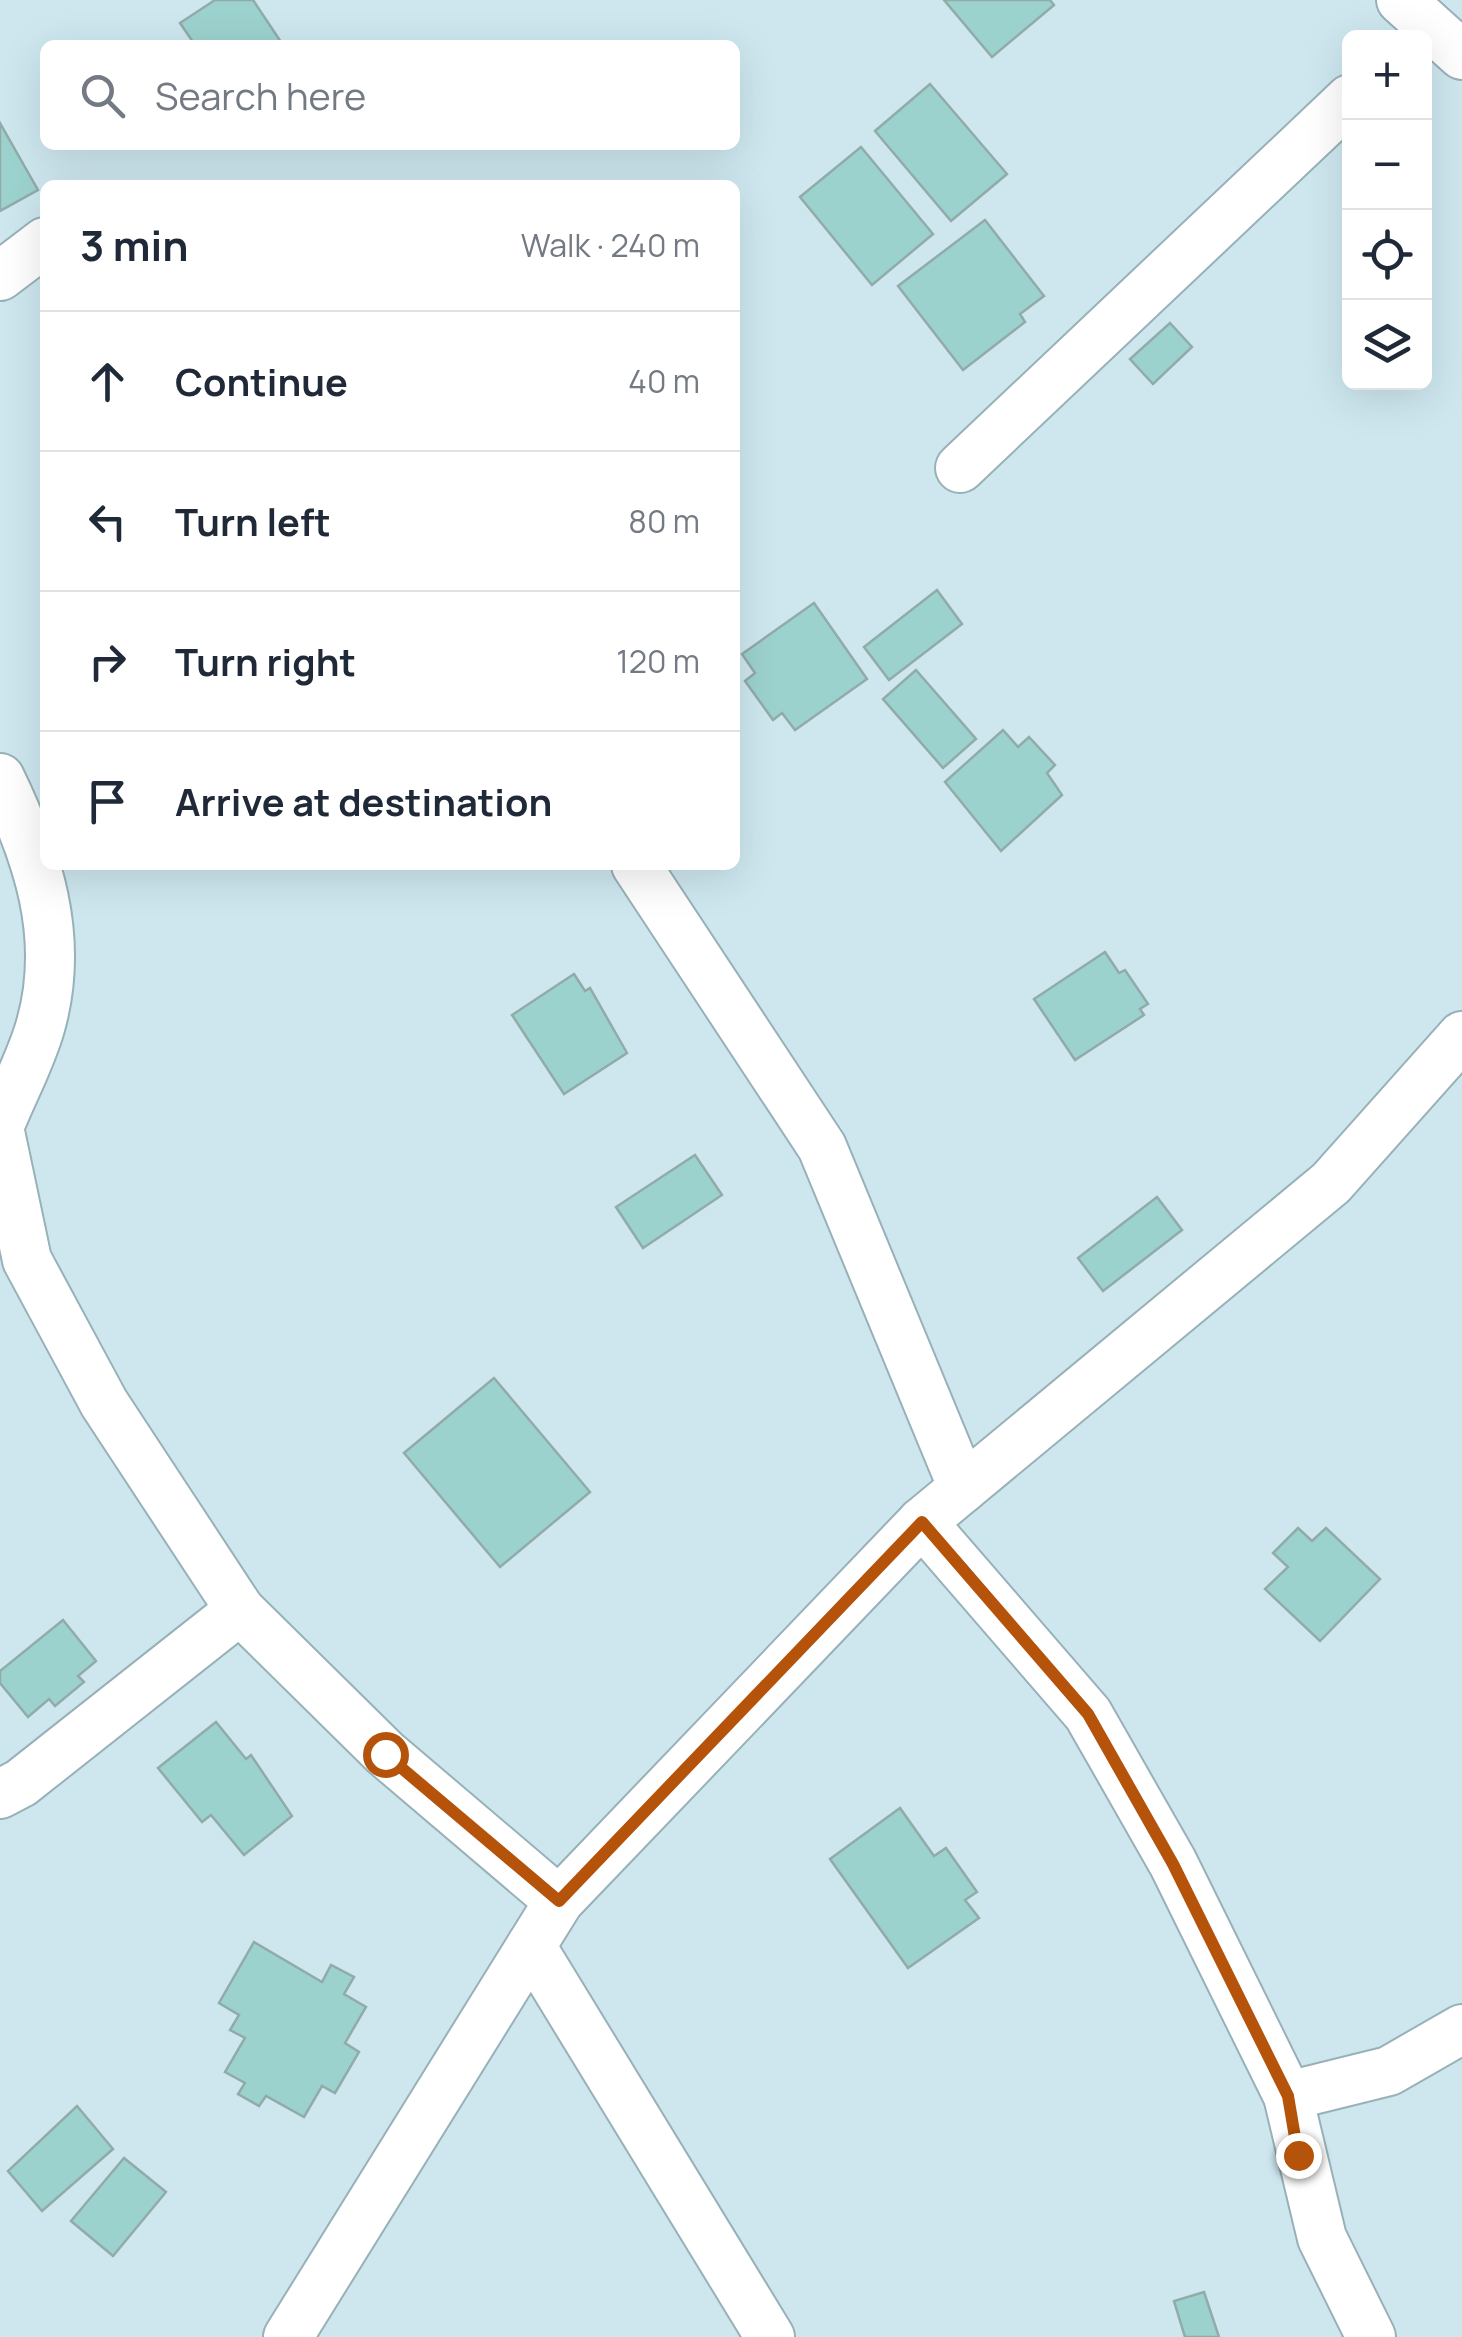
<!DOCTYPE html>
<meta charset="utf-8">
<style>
:root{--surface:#fff;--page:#f2f2f3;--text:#1f2937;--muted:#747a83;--line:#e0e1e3}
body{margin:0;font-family:Manrope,sans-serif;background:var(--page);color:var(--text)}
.controls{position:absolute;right:30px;top:30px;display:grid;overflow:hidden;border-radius:15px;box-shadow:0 10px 40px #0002}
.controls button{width:90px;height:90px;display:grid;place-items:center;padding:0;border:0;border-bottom:2px solid var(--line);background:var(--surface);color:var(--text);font:50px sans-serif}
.stop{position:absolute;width:30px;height:30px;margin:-22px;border:8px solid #b45309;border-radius:50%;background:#fff}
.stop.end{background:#b45309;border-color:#fff;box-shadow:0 2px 10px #0008}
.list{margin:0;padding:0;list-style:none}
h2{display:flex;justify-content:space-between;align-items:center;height:130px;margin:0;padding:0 40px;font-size:42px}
h2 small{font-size:32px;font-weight:400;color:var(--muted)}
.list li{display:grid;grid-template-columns:65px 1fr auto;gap:30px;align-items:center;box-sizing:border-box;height:140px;padding:0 40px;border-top:2px solid var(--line)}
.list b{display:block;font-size:38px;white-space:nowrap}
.list em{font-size:32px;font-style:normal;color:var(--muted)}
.icon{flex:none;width:55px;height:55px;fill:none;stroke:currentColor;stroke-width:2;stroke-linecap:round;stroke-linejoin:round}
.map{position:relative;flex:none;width:1462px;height:2337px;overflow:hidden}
.search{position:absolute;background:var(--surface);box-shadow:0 10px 40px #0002;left:40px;top:40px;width:700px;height:110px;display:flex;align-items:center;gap:25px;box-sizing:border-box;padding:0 35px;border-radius:15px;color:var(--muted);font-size:38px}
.panel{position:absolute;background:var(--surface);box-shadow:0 10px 40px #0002;left:40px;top:180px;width:700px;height:690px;border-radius:15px}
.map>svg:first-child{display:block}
</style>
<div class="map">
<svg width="1462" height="2337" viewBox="0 0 1462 2337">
<rect width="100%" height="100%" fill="#cee7ef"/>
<g fill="#9cd2ce" stroke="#91aba9" stroke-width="2.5">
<path d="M215 0H253L283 45H195L180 23Z"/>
<path d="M944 0H1050L1054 5 992 57Z"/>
<path d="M930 84 1007 174 951 221 875 131Z"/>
<path d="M0 123 38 190 0 211Z"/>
<path d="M861 147 933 234 872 285 800 197Z"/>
<path d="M985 220 1044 296 1020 314 1025 322 963 370 898 286Z"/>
<path d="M1170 323 1192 347 1153 384 1130 359Z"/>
<path d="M937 590 962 624 889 680 864 647Z"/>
<path d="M814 603 867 679 795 730 782 713 773 720 745 681 755 673 742 654Z"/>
<path d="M916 670 976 739 943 768 883 699Z"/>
<path d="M1003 730 1018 747 1029 737 1055 765 1047 773 1062 795 1001 851 945 782Z"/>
<path d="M1105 952 1119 973 1125 970 1148 1004 1140 1009 1144 1015 1075 1060 1034 999Z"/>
<path d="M574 974 585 991 590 988 627 1053 564 1094 512 1015Z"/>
<path d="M695 1155 722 1195 643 1248 616 1207Z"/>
<path d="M1157 1197 1182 1230 1103 1291 1078 1258Z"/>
<path d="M494 1378 590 1492 500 1567 404 1453Z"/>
<path d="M1298 1528 1312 1541 1326 1528 1380 1579 1320 1641 1265 1589 1288 1567 1273 1553Z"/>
<path d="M63 1620 96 1661 78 1676 84 1682 55 1706 49 1699 28 1717 0 1683V1671Z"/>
<path d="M216 1722 246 1759 251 1755 292 1816 244 1855 211 1815 202 1822 158 1768Z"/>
<path d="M900 1808 934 1856 946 1848 977 1892 965 1900 979 1918 908 1968 830 1859Z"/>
<path d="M254 1942 322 1982 331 1965 354 1977 344 1994 366 2007 345 2043 359 2052 335 2093 322 2086 304 2117 266 2096 259 2106 238 2094 245 2083 225 2072 245 2038 230 2030 239 2015 219 2003Z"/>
<path d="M77 2106 113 2149 42 2211 8 2171Z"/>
<path d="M124 2158 166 2192 113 2256 71 2221Z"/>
<path d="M1204 2292 1219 2337H1185L1174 2301Z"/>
</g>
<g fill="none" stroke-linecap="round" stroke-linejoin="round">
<defs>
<g id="minor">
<path d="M1401 0 1462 55"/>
<path d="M0 276 45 242"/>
<path d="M960 468 1350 99"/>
<path d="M0 778C38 856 65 937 41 1024 32 1058 13 1092 0 1125"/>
<path d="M636 865 822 1147 963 1488"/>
<path d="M0 1132 27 1260 104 1403 240 1610 385 1753 559 1901"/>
<path d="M922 1522 1088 1714 1173 1863 1288 2096 1389 2071 1462 2029"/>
<path d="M0 1794 21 1783 240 1610"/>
<path d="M531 1946 770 2337"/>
<path d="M1288 2096 1322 2238 1371 2337"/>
<path d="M288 2337 559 1901 922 1522 1331 1183 1462 1036"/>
</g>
</defs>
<use href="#minor" stroke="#98b1b8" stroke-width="52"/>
<use href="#minor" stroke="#fff" stroke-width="48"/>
</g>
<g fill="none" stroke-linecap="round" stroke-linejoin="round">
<path stroke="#b45309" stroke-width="12" d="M385 1754 559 1901 922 1522 1088 1714 1173 1864 1288 2096 1298 2155"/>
</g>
</svg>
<div class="controls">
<button>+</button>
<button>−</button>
<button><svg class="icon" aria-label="locate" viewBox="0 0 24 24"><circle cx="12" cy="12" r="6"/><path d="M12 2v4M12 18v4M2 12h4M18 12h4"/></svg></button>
<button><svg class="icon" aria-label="layers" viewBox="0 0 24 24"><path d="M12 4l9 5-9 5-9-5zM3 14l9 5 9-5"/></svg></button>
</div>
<div class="stop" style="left:385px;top:1754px"></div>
<div class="stop end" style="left:1298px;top:2155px"></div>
<div class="search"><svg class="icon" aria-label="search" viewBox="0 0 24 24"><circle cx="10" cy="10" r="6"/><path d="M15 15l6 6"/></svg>Search here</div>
<section class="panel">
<h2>3 min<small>Walk · 240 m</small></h2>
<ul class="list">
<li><svg class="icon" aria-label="ahead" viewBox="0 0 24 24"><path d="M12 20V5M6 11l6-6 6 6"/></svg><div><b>Continue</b></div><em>40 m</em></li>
<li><svg class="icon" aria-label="left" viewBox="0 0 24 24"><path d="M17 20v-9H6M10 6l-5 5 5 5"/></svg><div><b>Turn left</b></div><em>80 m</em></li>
<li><svg class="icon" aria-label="right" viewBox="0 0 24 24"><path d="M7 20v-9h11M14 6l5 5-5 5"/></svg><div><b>Turn right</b></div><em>120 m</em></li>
<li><svg class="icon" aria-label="arrive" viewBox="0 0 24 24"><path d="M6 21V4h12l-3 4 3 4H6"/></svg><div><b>Arrive at destination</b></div></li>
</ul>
</section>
</div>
